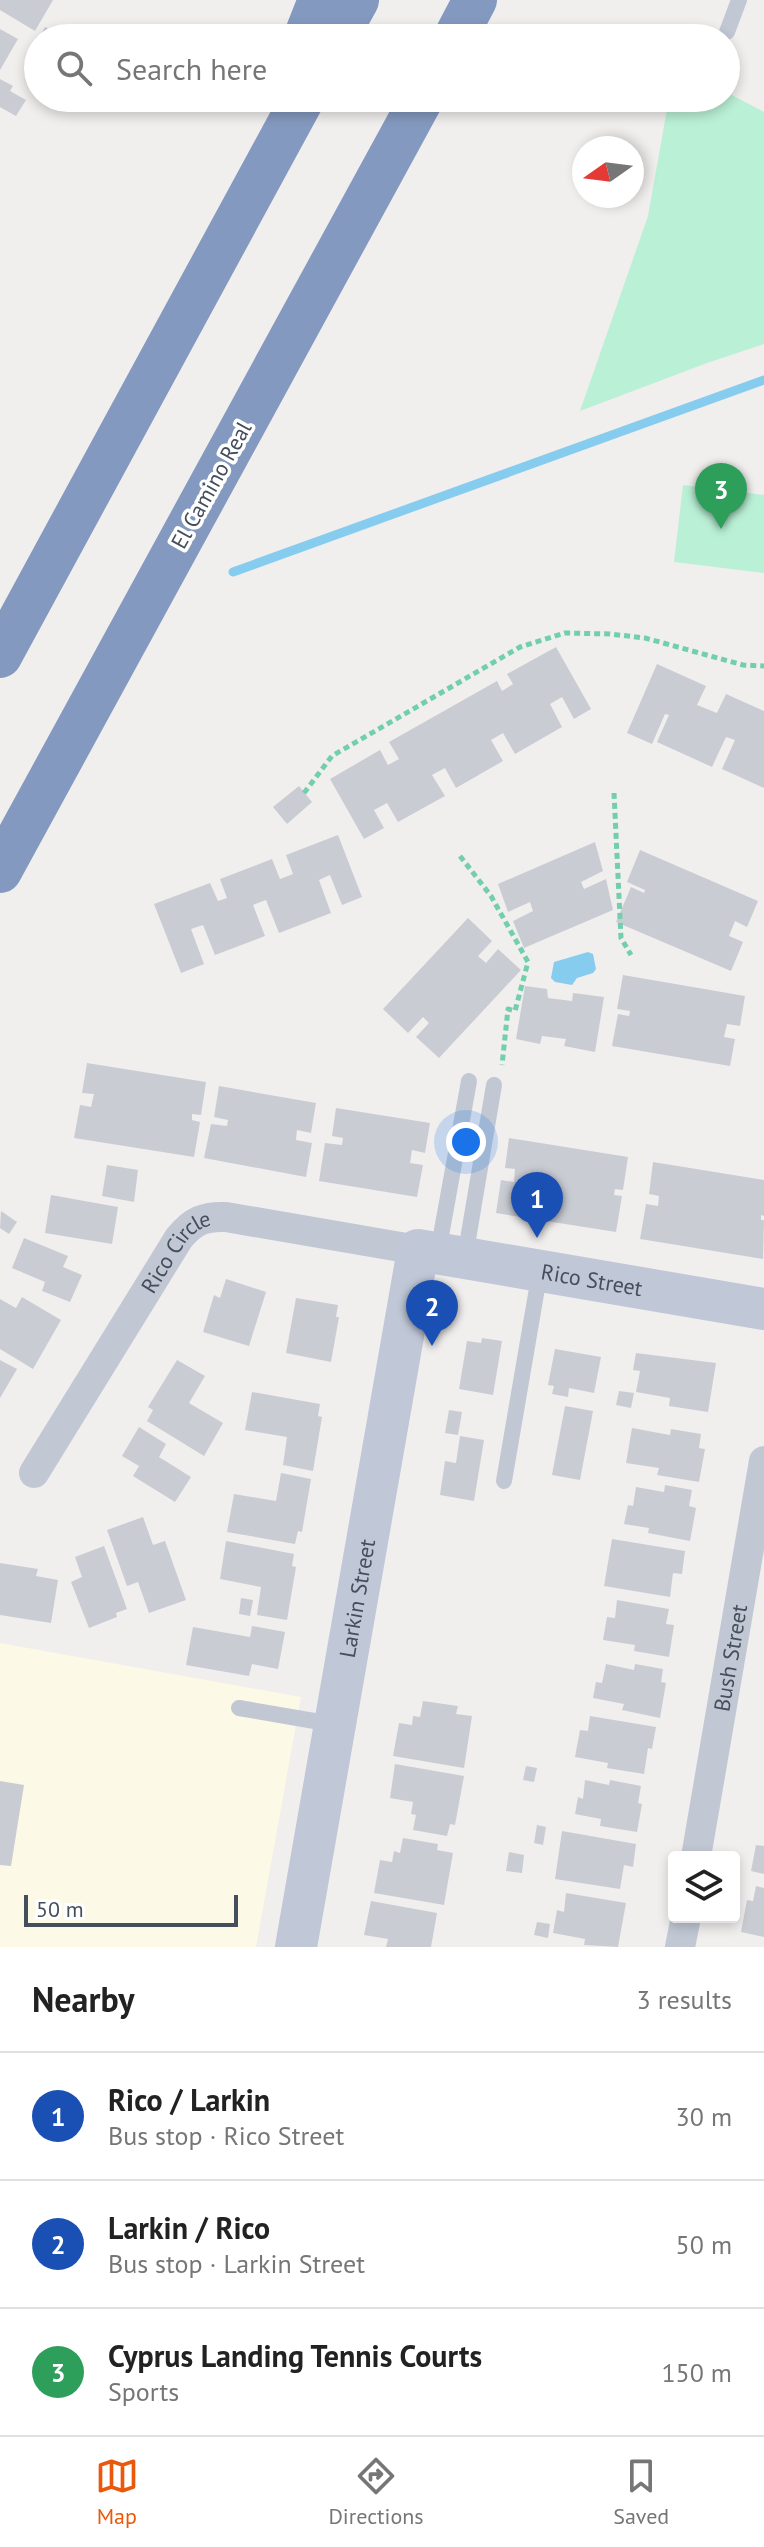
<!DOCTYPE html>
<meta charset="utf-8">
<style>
:root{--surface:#fff;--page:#f6f6f6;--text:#222;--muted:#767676;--line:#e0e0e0;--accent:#ea580c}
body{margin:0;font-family:"PT Sans",sans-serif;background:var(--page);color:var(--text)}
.controls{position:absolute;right:24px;bottom:24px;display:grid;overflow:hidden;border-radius:8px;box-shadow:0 4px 12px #0003}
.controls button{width:72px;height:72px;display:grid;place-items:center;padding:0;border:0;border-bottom:2px solid var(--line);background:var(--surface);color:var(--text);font:40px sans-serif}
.compass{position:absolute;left:572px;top:136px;width:72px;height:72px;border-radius:50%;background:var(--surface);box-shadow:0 4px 12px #0003;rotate:256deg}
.scale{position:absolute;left:24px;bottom:20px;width:214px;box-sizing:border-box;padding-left:8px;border:4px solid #454f5c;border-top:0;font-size:22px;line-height:28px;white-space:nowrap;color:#454f5c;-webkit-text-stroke:6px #fff;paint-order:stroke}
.you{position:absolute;left:466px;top:1142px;width:28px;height:28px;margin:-20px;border:6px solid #fff;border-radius:50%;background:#1a73e8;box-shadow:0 0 0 12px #1a73e833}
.badge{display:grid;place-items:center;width:52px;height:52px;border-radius:50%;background:var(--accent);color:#fff;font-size:26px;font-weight:700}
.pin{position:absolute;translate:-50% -66px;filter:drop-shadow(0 2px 4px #0008)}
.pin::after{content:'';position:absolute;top:42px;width:28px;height:24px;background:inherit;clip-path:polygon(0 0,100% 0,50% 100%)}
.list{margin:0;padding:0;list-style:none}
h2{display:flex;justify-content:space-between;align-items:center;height:104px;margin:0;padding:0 32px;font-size:34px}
h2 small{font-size:26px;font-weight:400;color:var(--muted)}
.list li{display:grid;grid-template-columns:52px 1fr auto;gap:24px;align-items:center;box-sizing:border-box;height:128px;padding:0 32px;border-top:2px solid var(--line)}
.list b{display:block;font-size:30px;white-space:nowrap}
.list p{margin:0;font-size:26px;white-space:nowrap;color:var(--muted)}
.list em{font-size:26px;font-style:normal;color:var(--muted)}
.icon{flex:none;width:44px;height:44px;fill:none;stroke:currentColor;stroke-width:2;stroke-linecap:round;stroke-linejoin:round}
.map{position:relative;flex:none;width:764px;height:1947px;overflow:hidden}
.search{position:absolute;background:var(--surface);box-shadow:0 4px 12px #0003;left:24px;right:24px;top:24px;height:88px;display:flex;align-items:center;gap:20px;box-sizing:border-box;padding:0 28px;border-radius:44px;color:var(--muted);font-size:30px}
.sheet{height:488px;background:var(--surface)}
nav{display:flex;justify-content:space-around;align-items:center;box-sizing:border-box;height:112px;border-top:2px solid var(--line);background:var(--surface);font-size:22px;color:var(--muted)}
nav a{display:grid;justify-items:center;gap:4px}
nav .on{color:var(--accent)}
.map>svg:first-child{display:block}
</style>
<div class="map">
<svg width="764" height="1947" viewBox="0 0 764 1947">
<rect width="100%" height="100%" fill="#f1eeee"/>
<path fill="#fcf9e6" d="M0 1643 301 1697 256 1947H0Z"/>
<g fill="#baf0d6">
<path d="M726 92 764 112V344L707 363 580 411 648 216 669 98H726Z"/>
<path d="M683 485 764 495V573L674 562Z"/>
</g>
<path fill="#86ccef" d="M588 952 593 954 596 969 593 973 577 978 572 985 555 982 551 978 554 962Z"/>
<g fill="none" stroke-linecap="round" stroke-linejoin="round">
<path stroke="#86ccef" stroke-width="9" d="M233 572 764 380"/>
</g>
<g fill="#caccd4">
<path d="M0 0H53L35 31 0 10Z"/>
<path d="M45 27 64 38H39Z"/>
<path d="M0 29 18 39 0 70Z"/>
<path d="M0 79 13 86 10 91 26 100 16 116 0 107Z"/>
<path d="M556 647 591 709 574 719 562 697 550 704 562 727 515 754 503 733 491 740 503 761 456 788 445 768 432 775 445 796 398 822 387 803 374 810 384 828 364 839 330 779 380 750 388 765 399 759 389 742 497 681 502 691 513 684 507 674Z"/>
<path d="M657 664 706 686 697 705 717 713 726 694 764 711V788L722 769 735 740 726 737 712 767 657 742 669 715 665 714 652 744 627 733Z"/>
<path d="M299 786 312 802 287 824 273 807Z"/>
<path d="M338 835 362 897 342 905 330 875 319 880 331 913 279 933 266 900 253 905 265 936 215 955 203 925 191 929 204 964 181 973 154 904 210 883 218 901 227 898 220 879 272 859 280 879 293 874 286 855Z"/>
<path d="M595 842 603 871 581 882 584 889 606 879 613 910 524 948 513 921 533 911 530 902 508 912 498 884Z"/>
<path d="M640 850 758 901 747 927 735 921 729 936 743 942 731 971 616 922 631 887 644 893 645 890 627 882Z"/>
<path d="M468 918 492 941 478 956 486 963 498 949 521 970 439 1058 416 1037 429 1023 423 1017 408 1033 383 1009Z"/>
<path d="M623 975 745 996 740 1026 727 1024 724 1037 735 1039 730 1066 612 1046 618 1014 629 1016 630 1011 617 1009Z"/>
<path d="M525 986 547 989 548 998 572 1001 573 993 604 997 595 1052 564 1046 566 1039 542 1036 540 1044 516 1039Z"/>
<path d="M87 1063 206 1082 201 1115 192 1114V1120L200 1122 194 1157 74 1138 80 1105 91 1107 94 1094 82 1093Z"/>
<path d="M219 1086 316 1103 311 1133 297 1130 296 1140 312 1143 306 1177 204 1158 211 1124 227 1126 228 1120 214 1117Z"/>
<path d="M336 1108 430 1123 425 1153 412 1150 410 1163 423 1165 417 1197 319 1181 325 1143 342 1145 343 1138 332 1136Z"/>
<path d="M509 1138 628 1157 623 1190 615 1189 614 1195 622 1196 616 1232 496 1213 501 1180 514 1182 515 1169 505 1168Z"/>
<path d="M653 1162 764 1180V1216L761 1215V1220H764L763 1259 640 1239 646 1204 658 1206 659 1196 649 1194Z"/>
<path d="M107 1165 138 1170 134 1202 102 1196Z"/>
<path d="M51 1195 118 1207 112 1244 45 1233Z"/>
<path d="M1 1211 17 1222 9 1234 0 1228Z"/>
<path d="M24 1238 68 1256 63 1267 82 1275 70 1302 42 1291 45 1282 12 1268Z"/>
<path d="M226 1279 266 1292 249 1346 203 1332 214 1295 220 1298Z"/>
<path d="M22 1297 61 1320 33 1369 0 1349V1299L16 1308Z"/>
<path d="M296 1298 338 1305 336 1317H339L331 1362 286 1353Z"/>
<path d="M482 1338 502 1341 493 1395 459 1389 467 1341 481 1343Z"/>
<path d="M555 1349 601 1357 594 1393 569 1388 568 1397 552 1394 554 1386 548 1385Z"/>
<path d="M636 1353 716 1363 708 1412 669 1406 670 1398 636 1392 640 1371 633 1370Z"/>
<path d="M0 1360 17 1369 0 1398Z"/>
<path d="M177 1360 205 1376 189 1403 223 1423 204 1456 147 1421 153 1410 148 1407Z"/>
<path d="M619 1391 634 1393 631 1408 616 1405Z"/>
<path d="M252 1392 320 1404 318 1416 322 1417 313 1471 283 1465 287 1437 245 1430Z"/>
<path d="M565 1406 593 1411 580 1480 552 1475Z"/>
<path d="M449 1410 462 1412 458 1435 445 1433Z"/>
<path d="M139 1427 166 1444 159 1457 191 1477 175 1502 133 1476 139 1466 122 1456Z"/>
<path d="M632 1428 670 1435 671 1429 701 1434 699 1448 705 1449 699 1482 657 1475 659 1468 626 1463Z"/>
<path d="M460 1436 484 1440 474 1501 440 1495 445 1461 456 1463Z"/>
<path d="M281 1473 311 1479 302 1532 298 1531 295 1544 227 1532 234 1494 276 1501Z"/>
<path d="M665 1485 692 1490 689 1506 696 1508 690 1541 648 1533 649 1528 624 1524 628 1505 633 1506 636 1487 664 1492Z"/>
<path d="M143 1517 153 1545 165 1541 186 1600 149 1613 138 1582 127 1586 107 1530Z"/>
<path d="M612 1539 685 1551 682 1574 673 1573 670 1597 604 1586Z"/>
<path d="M226 1541 294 1554 292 1566 296 1567 287 1620 257 1615 261 1587 220 1579Z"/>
<path d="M104 1546 127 1609 116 1613 117 1617 89 1628 71 1582 82 1577 75 1557Z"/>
<path d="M0 1563 38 1569 36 1576 58 1580 51 1623 0 1615Z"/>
<path d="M241 1598 253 1600 250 1616 239 1614Z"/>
<path d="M617 1600 669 1609 666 1624 674 1625 669 1657 634 1651 635 1645 603 1640 607 1617 615 1618Z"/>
<path d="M252 1626 285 1632 278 1669 252 1664 249 1676 186 1665 193 1627 250 1637Z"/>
<path d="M606 1664 634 1670 635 1664 663 1669 661 1682 666 1683 660 1718 622 1710 624 1704 593 1698 596 1682 602 1683Z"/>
<path d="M423 1701 458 1706 456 1714 472 1716 464 1768 393 1756 399 1723 412 1725 413 1716 420 1717Z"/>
<path d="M590 1716 656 1727 652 1749 648 1748 644 1774 607 1768 608 1763 575 1757 580 1730 588 1731Z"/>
<path d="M395 1764 464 1776 455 1825 450 1824 447 1836 413 1830 416 1815 411 1814 413 1802 390 1798Z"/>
<path d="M526 1766 537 1768 534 1782 523 1780Z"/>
<path d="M585 1780 609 1785 610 1780 641 1786 638 1803 642 1804 637 1832 600 1826 601 1819 575 1814 578 1797 583 1799Z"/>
<path d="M0 1781 24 1785 11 1866 0 1865Z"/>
<path d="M537 1825 546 1827 543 1845 534 1843Z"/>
<path d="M562 1831 636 1844 633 1867 624 1865 620 1889 555 1879Z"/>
<path d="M403 1838 438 1844 437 1850 453 1853 444 1905 374 1893 380 1860 392 1862 394 1851 400 1853Z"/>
<path d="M756 1845 764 1846V1874L751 1871Z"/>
<path d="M509 1852 524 1855 522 1873 506 1871Z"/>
<path d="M756 1886 764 1888V1937L741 1932 747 1900 753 1901Z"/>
<path d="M566 1893 626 1903 618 1947 584 1945 585 1939 553 1933 557 1910 564 1912Z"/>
<path d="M371 1901 437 1913 431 1947H386L388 1939 364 1935Z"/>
<path d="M537 1922 550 1924 548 1938 534 1935Z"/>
</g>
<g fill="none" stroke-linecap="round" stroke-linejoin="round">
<g stroke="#71cfad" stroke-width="5" stroke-dasharray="6 4" stroke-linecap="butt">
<path d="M304 793 332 756 520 647 565 633 610 634 645 638 743 665 764 666"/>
<path d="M614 793 621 938 631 955"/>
<path d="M460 856 491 896 528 962 515 1011 508 1009 502 1065"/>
</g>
<g stroke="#c1c8d4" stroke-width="16">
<path d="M727 32 739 0"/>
<path d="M438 1252 469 1081"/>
<path d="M465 1257 494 1085"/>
<path d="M504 1481 540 1271"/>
<path d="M239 1708 332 1724"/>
</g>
<g stroke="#c1c8d4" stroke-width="30">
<path id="s1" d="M34 1473 179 1238C193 1221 204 1216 226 1217L418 1250"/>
<path id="s2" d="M696 1857 764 1461"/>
<path d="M680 1947 686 1917"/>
</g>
<path stroke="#c0c8d8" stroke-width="42" id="s3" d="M296 1947 418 1250 764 1309"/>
<g stroke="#8499bf" stroke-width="44">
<path d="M305 38 320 0"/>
<path d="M336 38 357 0"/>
<path d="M455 38 475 0"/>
<path d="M0 656 303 98"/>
<path d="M0 871 422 98"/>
</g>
</g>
<g text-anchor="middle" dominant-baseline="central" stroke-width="7" stroke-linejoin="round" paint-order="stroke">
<g font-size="22" fill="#454f5c" stroke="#fff">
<text transform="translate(211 485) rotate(-61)">El Camino Real</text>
<text stroke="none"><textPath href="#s1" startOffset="264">Rico Circle</textPath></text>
<text stroke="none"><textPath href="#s3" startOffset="884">Rico Street</textPath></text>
<text stroke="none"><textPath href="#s3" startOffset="354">Larkin Street</textPath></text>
<text stroke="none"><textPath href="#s2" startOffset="202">Bush Street</textPath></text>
</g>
</g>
</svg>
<div class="controls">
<button><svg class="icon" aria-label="layers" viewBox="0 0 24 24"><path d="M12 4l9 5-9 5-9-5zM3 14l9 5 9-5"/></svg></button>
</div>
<svg class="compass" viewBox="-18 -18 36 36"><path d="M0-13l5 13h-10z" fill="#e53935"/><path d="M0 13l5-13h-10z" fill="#767676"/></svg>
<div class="scale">50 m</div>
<div class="you"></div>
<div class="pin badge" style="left:537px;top:1238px;background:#1a4fb4">1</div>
<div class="pin badge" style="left:432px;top:1346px;background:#1a4fb4">2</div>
<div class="pin badge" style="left:721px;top:529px;background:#2e9e5b">3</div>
<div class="search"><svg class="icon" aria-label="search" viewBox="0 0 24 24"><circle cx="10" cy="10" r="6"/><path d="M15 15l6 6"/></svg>Search here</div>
</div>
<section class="sheet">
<h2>Nearby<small>3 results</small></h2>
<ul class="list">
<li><span class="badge" style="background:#1a4fb4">1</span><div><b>Rico / Larkin</b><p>Bus stop · Rico Street</p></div><em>30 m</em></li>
<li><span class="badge" style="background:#1a4fb4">2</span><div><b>Larkin / Rico</b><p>Bus stop · Larkin Street</p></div><em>50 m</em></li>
<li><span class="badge" style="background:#2e9e5b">3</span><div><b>Cyprus Landing Tennis Courts</b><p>Sports</p></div><em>150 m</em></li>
</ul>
</section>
<nav>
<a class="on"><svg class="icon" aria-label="map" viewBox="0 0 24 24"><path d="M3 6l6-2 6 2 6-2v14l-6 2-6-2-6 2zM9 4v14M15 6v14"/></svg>Map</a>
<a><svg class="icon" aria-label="directions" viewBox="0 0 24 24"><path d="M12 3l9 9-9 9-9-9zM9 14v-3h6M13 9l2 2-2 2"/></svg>Directions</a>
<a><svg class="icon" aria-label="saved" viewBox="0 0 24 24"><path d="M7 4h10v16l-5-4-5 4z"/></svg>Saved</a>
</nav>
